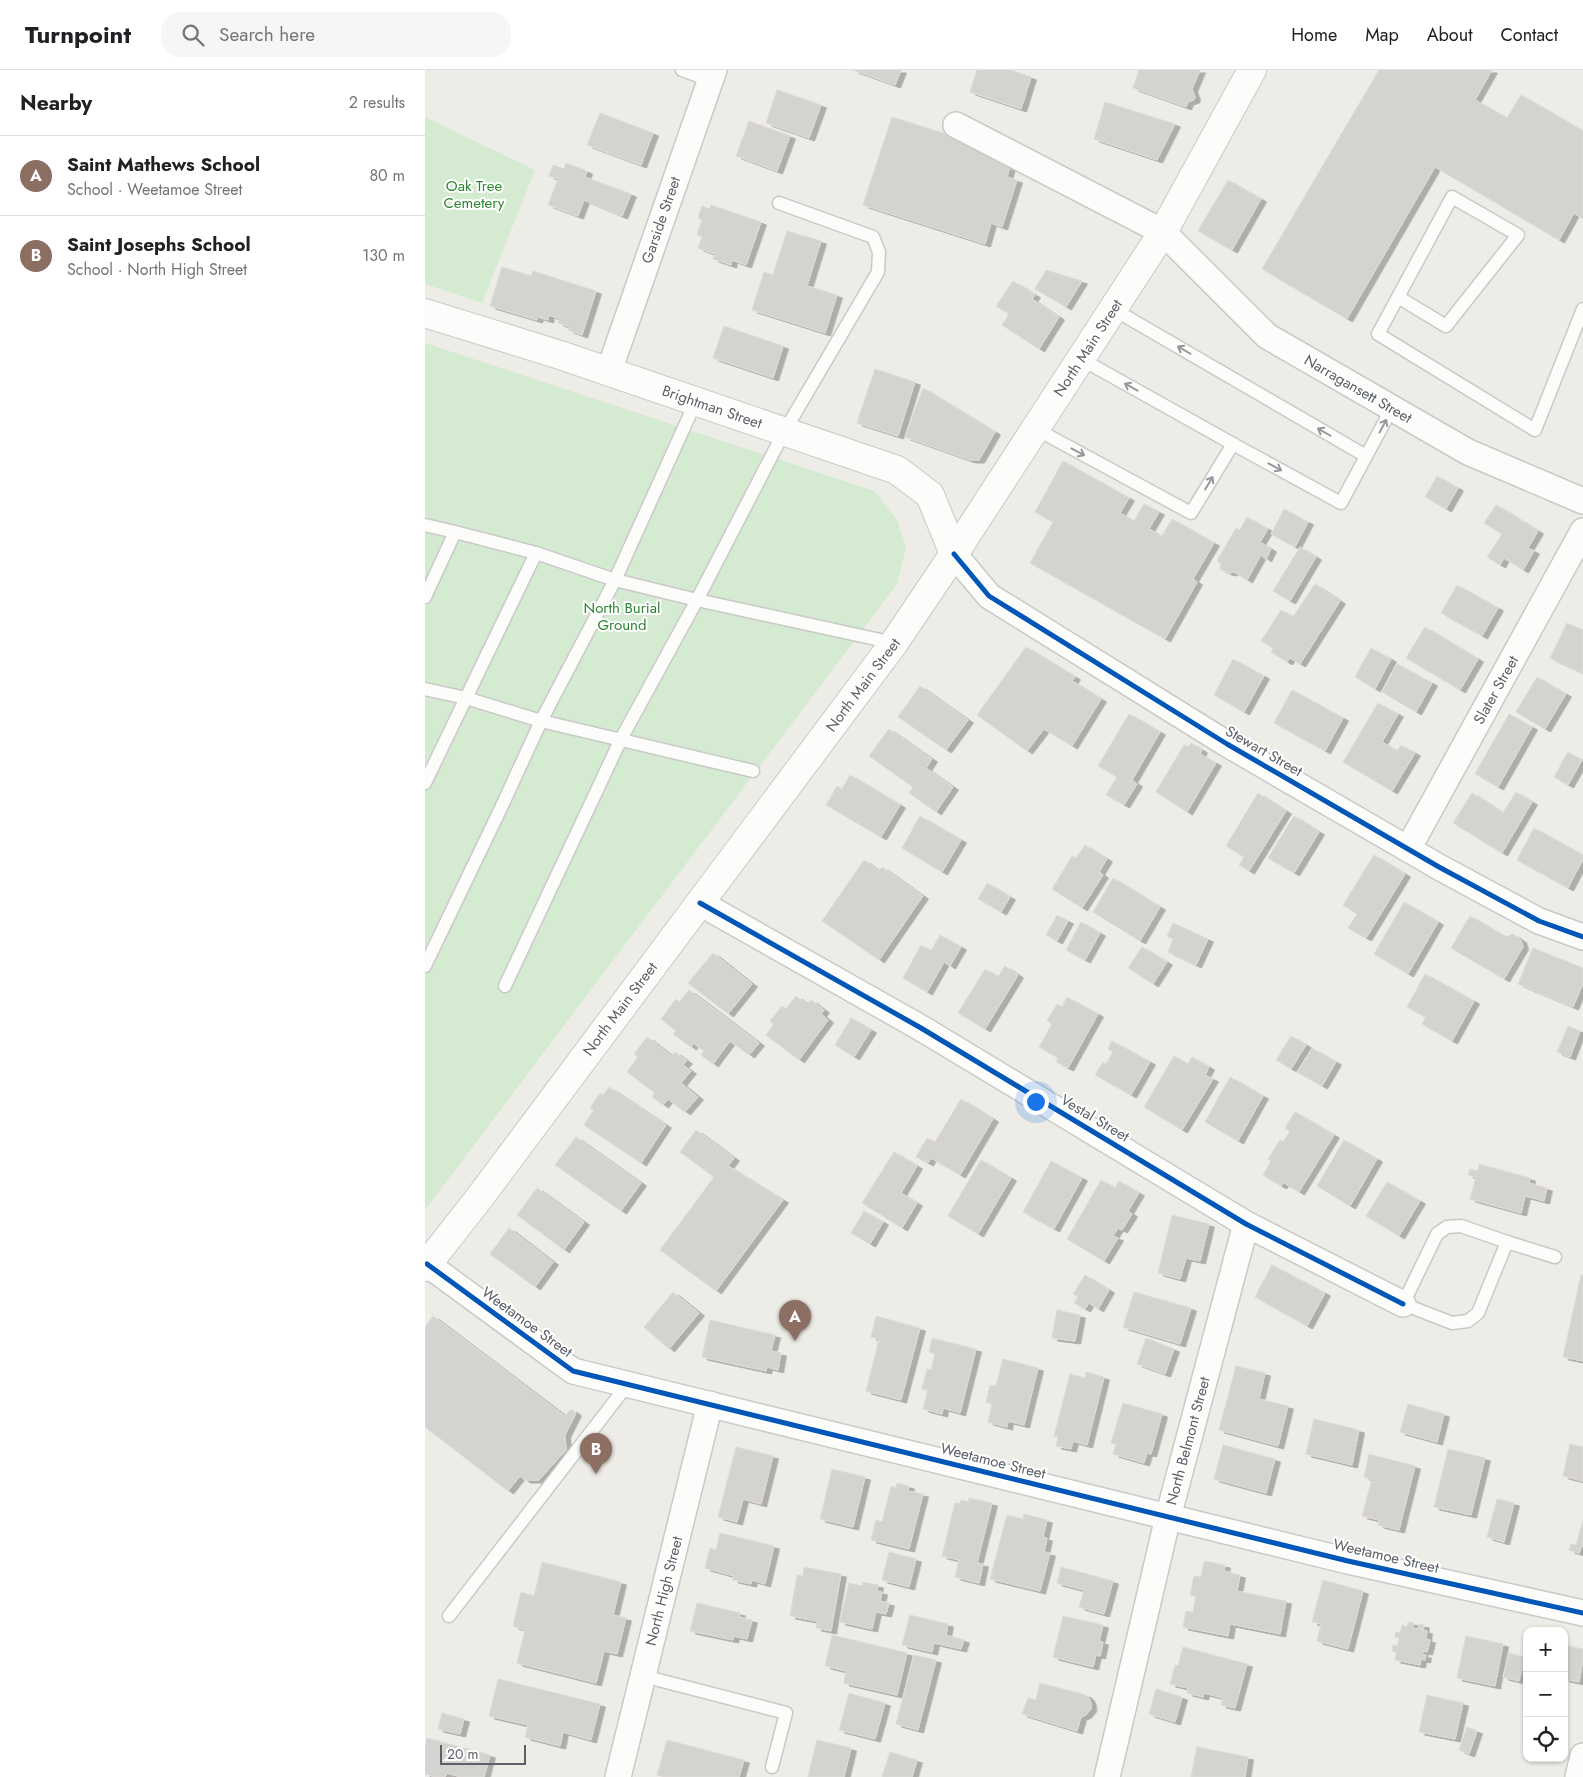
<!DOCTYPE html>
<meta charset="utf-8">
<style>
:root{--surface:#fff;--page:#f6f6f6;--text:#202124;--muted:#757577;--line:#e0e0e0;--accent:#2563eb}
body{margin:0;font-family:Jost,sans-serif;background:var(--page);color:var(--text)}
.controls{position:absolute;right:15px;bottom:15px;display:grid;overflow:hidden;border-radius:10px;box-shadow:0 1px 4px #0004}
.controls button{width:45px;height:45px;display:grid;place-items:center;padding:0;border:0;border-bottom:1px solid var(--line);background:var(--surface);color:var(--text);font:25px sans-serif}
.scale{position:absolute;left:15px;bottom:12px;width:86px;box-sizing:border-box;padding-left:5px;border:2px solid #5c6167;border-top:0;font-size:14px;line-height:18px;white-space:nowrap;color:#5c6167;-webkit-text-stroke:4px #fff;paint-order:stroke}
.you{position:absolute;left:610px;top:1031px;width:18px;height:18px;margin:-12px;border:4px solid #fff;border-radius:50%;background:#1a73e8;box-shadow:0 0 0 8px #1a73e833}
.badge{display:grid;place-items:center;width:32px;height:32px;border-radius:50%;background:var(--accent);color:#fff;font-size:16px;font-weight:700}
.pin{position:absolute;translate:-50% -41px;filter:drop-shadow(0 1px 2px #0008)}
.pin::after{content:'';position:absolute;top:26px;width:18px;height:15px;background:inherit;clip-path:polygon(0 0,100% 0,50% 100%)}
.list{margin:0;padding:0;list-style:none}
h2{display:flex;justify-content:space-between;align-items:center;height:65px;margin:0;padding:0 20px;font-size:21px}
h2 small{font-size:16px;font-weight:400;color:var(--muted)}
.list li{display:grid;grid-template-columns:32px 1fr auto;gap:15px;align-items:center;box-sizing:border-box;height:80px;padding:0 20px;border-top:1px solid var(--line)}
.list b{display:block;font-size:19px;white-space:nowrap}
.list p{margin:0;font-size:16px;white-space:nowrap;color:var(--muted)}
.list em{font-size:16px;font-style:normal;color:var(--muted)}
.icon{flex:none;width:28px;height:28px;fill:none;stroke:currentColor;stroke-width:2;stroke-linecap:round;stroke-linejoin:round}
.map{position:relative;flex:none;width:1158px;height:1707px;overflow:hidden}
header{display:flex;align-items:center;gap:30px;box-sizing:border-box;height:70px;padding:0 25px;background:var(--surface);border-bottom:1px solid var(--line)}
header strong{font-size:24px}
nav{display:flex;gap:28px;margin-inline-start:auto;font-size:18px}
.search{width:350px;height:45px;background:var(--page);display:flex;align-items:center;gap:12px;box-sizing:border-box;padding:0 18px;border-radius:20px;color:var(--muted);font-size:19px}
main{display:flex}
aside{flex:1;background:var(--surface)}
.map>svg:first-child{display:block}
</style>
<header>
<strong>Turnpoint</strong>
<div class="search"><svg class="icon" aria-label="search" viewBox="0 0 24 24"><circle cx="10" cy="10" r="6"/><path d="M15 15l6 6"/></svg>Search here</div>
<nav><a>Home</a><a>Map</a><a>About</a><a>Contact</a></nav>
</header>
<main>
<aside>
<h2>Nearby<small>2 results</small></h2>
<ul class="list">
<li><span class="badge" style="background:#8d6e63">A</span><div><b>Saint Mathews School</b><p>School · Weetamoe Street</p></div><em>80 m</em></li>
<li><span class="badge" style="background:#8d6e63">B</span><div><b>Saint Josephs School</b><p>School · North High Street</p></div><em>130 m</em></li>
</ul>
</aside>
<div class="map">
<svg width="1158" height="1707" viewBox="0 0 1158 1707">
<defs>
<filter id="shadow"><feDropShadow dx="5.5" dy="3" stdDeviation="0" flood-color="#0004"/></filter>
</defs>
<rect width="100%" height="100%" fill="#edece7"/>
<g fill="#d4ebd1">
<path d="M0 47 110 100 57 233 0 214Z"/>
<path d="M0 273 449 421 472 450 481 477 472 514 0 1140Z"/>
</g>
<g fill="#d4d3d0" stroke="#dddbd6" filter="url(#shadow)">
<path d="M428 0H476L470 15Z"/>
<path d="M552 0H585L606 7 596 39 545 22Z"/>
<path d="M714 0H775L767 19 770 27 769 30 763 32 761 37 708 18Z"/>
<path d="M954 0H1067L1050 30 1082 48 1096 25 1158 61V149L1149 143 1134 170 1010 97 922 249 837 199Z"/>
<path d="M352 20 396 35 384 68 341 53Z"/>
<path d="M680 32 750 54 732 90 669 69Z"/>
<path d="M175 43 228 63 216 95 162 75Z"/>
<path d="M467 47 588 85 582 107 592 110 577 157 566 153 560 174 438 135Z"/>
<path d="M324 51 365 66 352 101 311 86Z"/>
<path d="M141 93 162 101 160 107 206 124 197 146 159 130 153 146 123 135 133 109 124 106 128 95 139 99Z"/>
<path d="M803 110 836 129 807 180 773 161Z"/>
<path d="M286 135 336 152 321 195 307 190 306 195 288 189 290 184 273 178 277 167 272 165 277 150 273 148 277 136 285 139Z"/>
<path d="M362 161 396 171 382 216 412 225 400 263 327 240 339 202 348 205Z"/>
<path d="M77 197 106 206 108 201 171 221 157 265 143 260 145 257 133 253 135 249 124 245 123 250 113 247 112 250 65 236Z"/>
<path d="M621 200 657 211 641 237 610 219Z"/>
<path d="M588 211 610 225 607 229 634 247 614 279 577 255 584 244 571 236Z"/>
<path d="M299 256 358 276 348 308 288 288Z"/>
<path d="M450 299 490 312 473 366 432 353Z"/>
<path d="M498 318 570 362 554 390H545L480 367Z"/>
<path d="M638 391 704 428 695 443 709 451 719 434 734 442 724 459 737 466 747 449 789 473 768 509 772 512 740 569 605 493 628 452 610 442Z"/>
<path d="M1012 406 1033 418 1021 439 1000 427Z"/>
<path d="M1071 435 1113 461 1103 478 1109 481 1098 500 1079 488 1075 495 1062 487 1077 464 1059 453Z"/>
<path d="M859 439 883 452 870 477 846 464Z"/>
<path d="M822 447 843 459 835 472 846 479 841 489 836 485 822 510 809 502 804 503 795 499 796 494 792 491 811 458 815 460Z"/>
<path d="M875 477 891 487 865 531 848 521Z"/>
<path d="M890 514 915 531 875 594 865 588 862 592 846 582 848 578 836 571 856 540 868 547Z"/>
<path d="M1032 515 1073 538 1057 566 1016 543Z"/>
<path d="M1142 553 1158 560V603L1125 588Z"/>
<path d="M1000 557 1053 589 1035 620 981 588Z"/>
<path d="M601 577 650 607 647 611 676 629 647 676 619 659 602 681 552 645Z"/>
<path d="M946 578 966 589 950 619 930 607Z"/>
<path d="M808 589 839 606 819 642 789 625Z"/>
<path d="M972 594 1007 613 991 642 957 622Z"/>
<path d="M1112 607 1141 624 1120 659 1091 642Z"/>
<path d="M495 616 543 650 521 680 473 647Z"/>
<path d="M867 620 918 648 900 681 849 653Z"/>
<path d="M953 633 973 644 957 672 972 681 976 675 990 683 967 721 918 692Z"/>
<path d="M704 644 735 662 707 710 712 714 699 735 681 725 692 707 673 696Z"/>
<path d="M1084 644 1107 657 1073 717 1050 704Z"/>
<path d="M464 659 507 689 501 698 528 717 511 742 484 723 488 717 444 686Z"/>
<path d="M766 673 777 680 775 684 791 693 762 742 731 722 759 675 763 677Z"/>
<path d="M1143 682 1157 690 1143 715 1129 707Z"/>
<path d="M425 705 475 735 456 767 401 735 412 716 417 719Z"/>
<path d="M1091 722 1107 732 1077 783 1028 753 1047 723 1078 743Z"/>
<path d="M833 723 861 741 824 801 814 795 819 787 801 776Z"/>
<path d="M495 746 536 770 517 802 477 778Z"/>
<path d="M869 746 894 762 869 803 843 788Z"/>
<path d="M1109 758 1158 785V789L1143 818 1092 790Z"/>
<path d="M660 775 682 789 674 802 678 805 657 838 627 819 647 786 651 788Z"/>
<path d="M949 785 980 804 941 868 923 858 932 844 918 835Z"/>
<path d="M439 790 454 801 457 797 498 826 454 890 397 851Z"/>
<path d="M688 808 735 837 715 871 668 842Z"/>
<path d="M562 813 585 827 576 842 553 829Z"/>
<path d="M979 832 1013 852 983 904 949 884Z"/>
<path d="M632 845 643 851 632 871 621 865Z"/>
<path d="M1045 846 1081 867 1088 864 1096 870 1098 877 1079 909 1026 878Z"/>
<path d="M656 852 675 863 660 890 641 880Z"/>
<path d="M748 853 783 869 771 895 743 882 748 869 742 866Z"/>
<path d="M515 865 536 877 525 896 519 892 502 922 478 908 496 875 506 881Z"/>
<path d="M717 877 742 892 728 914 703 898Z"/>
<path d="M1108 878 1158 898V913L1148 937 1093 914Z"/>
<path d="M288 883 327 914 303 944 263 913Z"/>
<path d="M580 896 593 905 560 959 533 943 560 899 573 907Z"/>
<path d="M1000 904 1049 931 1027 971 997 954 1001 947 982 937Z"/>
<path d="M264 920 334 973 324 985 305 971 288 994 276 985 279 981 268 973 266 977 248 964 251 961 236 949 251 929 254 932Z"/>
<path d="M371 926 382 934 386 930 399 940 396 944 403 950 374 990 341 965 349 954 345 951 357 936 361 939Z"/>
<path d="M642 927 673 944 643 998 631 992 633 988 614 977 627 954 622 951 632 934 637 937Z"/>
<path d="M426 948 446 960 429 987 410 975Z"/>
<path d="M1143 956 1155 961 1145 987 1132 982Z"/>
<path d="M866 966 881 975 866 999 851 990Z"/>
<path d="M222 967 247 986 250 982 262 991 258 995 266 1001 256 1013 273 1027 260 1042 243 1029 238 1035 227 1027 230 1023 202 1002 213 987 209 984Z"/>
<path d="M687 971 725 992 706 1025 670 1005 678 992 681 994 688 982 683 979Z"/>
<path d="M887 978 911 992 897 1016 872 1002Z"/>
<path d="M749 986 763 994 767 987 784 997 780 1005 788 1009 757 1060 719 1037Z"/>
<path d="M805 1007 838 1026 813 1071 780 1052Z"/>
<path d="M184 1017 241 1055 216 1093 159 1055 169 1040 165 1038 175 1023 178 1025Z"/>
<path d="M536 1029 568 1049 535 1105 506 1088 503 1093 491 1087 502 1068 510 1072Z"/>
<path d="M870 1042 909 1065 874 1122 859 1113 856 1116 838 1105 846 1091 843 1089 855 1070 858 1072 865 1061 860 1058Z"/>
<path d="M271 1060 309 1088 303 1096 358 1130 291 1221 235 1180 289 1107 255 1082Z"/>
<path d="M151 1067 216 1113 196 1141 130 1095Z"/>
<path d="M919 1070 952 1089 925 1136 892 1116Z"/>
<path d="M469 1082 492 1096 476 1123 492 1133 477 1158 437 1133Z"/>
<path d="M556 1090 586 1108 553 1164 523 1146Z"/>
<path d="M626 1091 657 1108 629 1159 598 1142Z"/>
<path d="M1054 1094 1105 1108 1104 1113 1122 1118 1119 1131 1100 1126 1096 1143 1045 1129 1051 1107 1043 1105 1045 1099 1053 1101Z"/>
<path d="M676 1110 690 1118 694 1111 714 1123 703 1141 707 1144 697 1160 693 1158 688 1166 693 1168 679 1191 642 1169Z"/>
<path d="M962 1112 995 1131 974 1166 941 1146Z"/>
<path d="M112 1118 159 1152 139 1180 92 1145Z"/>
<path d="M439 1141 458 1152 445 1174 426 1163Z"/>
<path d="M747 1145 784 1154 775 1191 761 1188 755 1209 733 1203Z"/>
<path d="M84 1158 128 1192 110 1217 65 1184Z"/>
<path d="M847 1195 900 1223 882 1256 830 1227Z"/>
<path d="M660 1205 684 1220 673 1239 664 1233 660 1239 649 1233 653 1227 648 1224Z"/>
<path d="M1156 1205H1158V1291L1138 1287Z"/>
<path d="M248 1222 274 1243 244 1279 219 1257Z"/>
<path d="M709 1222 766 1238 755 1274 698 1257Z"/>
<path d="M632 1240 655 1245 650 1271 627 1268Z"/>
<path d="M8 1246 140 1346 146 1339 151 1343 140 1365 141 1380 114 1410H100L95 1406 83 1421 0 1357V1257Z"/>
<path d="M451 1246 495 1258 476 1330 441 1321 454 1269 446 1267Z"/>
<path d="M285 1250 350 1265 346 1281 356 1283 353 1300 342 1297 341 1301 277 1287Z"/>
<path d="M507 1268 551 1279 535 1343 518 1338 517 1344 498 1339 503 1320 497 1319 502 1299 506 1300 510 1284 504 1282Z"/>
<path d="M721 1268 749 1279 740 1304 712 1294Z"/>
<path d="M578 1289 613 1298 599 1355 583 1351 582 1357 563 1352 567 1334 561 1332 565 1315 571 1316Z"/>
<path d="M811 1296 840 1303 834 1329 863 1336 853 1376 794 1360Z"/>
<path d="M661 1302 679 1307 662 1375 648 1371 646 1379 631 1376 633 1367 629 1366 645 1304 660 1308Z"/>
<path d="M698 1333 737 1344 726 1384 722 1383 719 1393 688 1384 691 1374 686 1373Z"/>
<path d="M983 1334 1019 1344 1012 1372 975 1362Z"/>
<path d="M889 1349 934 1360 927 1395 881 1384Z"/>
<path d="M1145 1374 1158 1377V1411L1138 1406Z"/>
<path d="M798 1375 850 1389 841 1423 789 1409Z"/>
<path d="M311 1377 348 1386 336 1434 318 1429 312 1452 293 1447Z"/>
<path d="M1023 1379 1060 1388 1046 1445 1009 1437Z"/>
<path d="M944 1384 990 1396 974 1460 953 1455 954 1450 937 1446 947 1409 939 1407Z"/>
<path d="M407 1399 440 1407 428 1457 395 1449Z"/>
<path d="M472 1413 484 1416 483 1421 498 1424 484 1479 446 1470 451 1450 457 1452 466 1416 471 1418Z"/>
<path d="M544 1428 567 1433 552 1493 558 1494 554 1513 530 1507 534 1490 517 1486 530 1433 535 1434 536 1430 543 1432Z"/>
<path d="M1072 1429 1089 1433 1079 1472 1062 1467Z"/>
<path d="M599 1444 622 1450 618 1467 622 1468 619 1482 625 1483 615 1521 565 1509 582 1445 598 1449Z"/>
<path d="M1158 1450V1476H1157L1154 1483 1144 1480 1146 1474 1151 1475Z"/>
<path d="M295 1463 349 1476 340 1514 327 1510 326 1514 308 1510 309 1506 280 1498 285 1478 291 1480Z"/>
<path d="M464 1482 491 1489 484 1517 457 1510Z"/>
<path d="M779 1491 800 1495 799 1501 815 1505 812 1521 861 1531 855 1564 805 1554 803 1566 758 1557 761 1541 768 1542 771 1526 765 1525 769 1506 776 1507Z"/>
<path d="M117 1492 196 1512 188 1545 201 1548 192 1584 179 1581 171 1613 92 1593 100 1560 88 1556 96 1522 109 1526Z"/>
<path d="M379 1497 416 1504 406 1561 391 1558 392 1551 365 1546 372 1505 378 1506Z"/>
<path d="M636 1497 688 1511 679 1544 654 1537 659 1520 632 1513Z"/>
<path d="M898 1510 938 1521 923 1579 892 1571 896 1554 887 1552Z"/>
<path d="M438 1512 453 1515 452 1521 457 1522 455 1531 464 1533 461 1544 451 1542 447 1559 415 1552 424 1513 437 1516Z"/>
<path d="M272 1533 315 1543 314 1547 327 1550 322 1569 309 1566 308 1570 265 1561Z"/>
<path d="M485 1545 523 1554 521 1565 539 1570 536 1579 509 1573 507 1582 477 1575Z"/>
<path d="M638 1546 678 1555 674 1571 678 1572 675 1586 671 1585 668 1597 628 1587Z"/>
<path d="M983 1552 989 1553 987 1558 993 1559 994 1554 999 1555 998 1560 1002 1561 1001 1569 1005 1570 1002 1582 998 1581 997 1585H1001L1000 1590 996 1589 995 1595 970 1590 971 1582 967 1581 968 1575 972 1576 974 1568 970 1567 971 1562 975 1563 977 1555 982 1557Z"/>
<path d="M407 1565 482 1583 472 1625 419 1613 421 1601 400 1596Z"/>
<path d="M1041 1566 1078 1574 1070 1616 1032 1608Z"/>
<path d="M1139 1575 1158 1579V1588L1154 1612 1139 1609Z"/>
<path d="M758 1577 822 1594 810 1638 796 1635 798 1628 779 1623 778 1627 762 1623 763 1618 745 1614 750 1595 753 1596Z"/>
<path d="M1084 1583 1100 1587 1094 1611 1078 1607Z"/>
<path d="M489 1585 511 1590 493 1660 471 1654Z"/>
<path d="M73 1609 175 1634 166 1670 138 1662 135 1676 100 1667 103 1655 64 1646Z"/>
<path d="M615 1613 661 1625 664 1628 666 1633V1639L661 1645 656 1647 652 1661 597 1644 603 1628 611 1630Z"/>
<path d="M731 1619 757 1627 750 1652 724 1644Z"/>
<path d="M424 1623 460 1633 450 1669 414 1660Z"/>
<path d="M1002 1625 1038 1633 1030 1669 994 1662Z"/>
<path d="M17 1643 39 1649 35 1664 13 1659Z"/>
<path d="M1042 1657 1052 1661 1044 1684 1034 1680Z"/>
<path d="M2 1668 65 1685 59 1707H36L22 1703 20 1707H11L0 1704V1677Z"/>
<path d="M242 1670 319 1690 314 1707H240L232 1705Z"/>
<path d="M392 1670 426 1678 419 1707H383Z"/>
<path d="M772 1677 823 1687 820 1707H766Z"/>
<path d="M465 1682 492 1690 487 1707H457Z"/>
</g>
<g fill="none" stroke-linecap="round" stroke-linejoin="round">
<defs>
<g id="lane">
<path d="M257 0 285 10"/>
<path d="M354 133 448 167 454 182 453 202 359 362 272 530 469 573"/>
<path d="M973 227 1021 256 1093 165 1027 127 953 264 1110 360 1158 239"/>
<path d="M688 239 941 386"/>
<path d="M611 359 766 443 808 374 656 289"/>
<path d="M808 374 916 433 967 338"/>
<path d="M0 455 30 462"/>
<path d="M111 483 190 510 271 331"/>
<path d="M0 527 30 462 111 483 0 713"/>
<path d="M0 619 41 628 116 651 190 510 272 530 196 669 80 916"/>
<path d="M0 896 75 740 116 651 328 701"/>
<path d="M1036 1156 1082 1172 1053 1243 1043 1251 1027 1253 978 1234 1012 1164 1022 1157Z"/>
<path d="M1082 1172 1130 1187"/>
<path d="M24 1546 203 1314"/>
<path d="M218 1606 361 1643 347 1697"/>
</g>
<g id="street">
<path d="M531 55 738 162 842 266 1043 382 1158 431"/>
<path d="M184 301 289 0"/>
<path d="M529 484 564 526 802 674 1014 797 1114 851 1158 867"/>
<path d="M983 779 1158 461"/>
<path d="M275 833 496 958 821 1154 978 1234"/>
<path d="M2 1194 148 1301 923 1491 1158 1543"/>
<path d="M193 1707 285 1334"/>
<path d="M682 1707 743 1447 821 1154"/>
<path d="M1153 1707 1158 1686"/>
</g>
<g id="secondary">
<path d="M0 243 135 285 472 400 505 425 529 484"/>
<path d="M0 1197 52 1131 469 573 529 484 738 162 827 0"/>
</g>
</defs>
<use href="#lane" stroke="#c9c9c9" stroke-width="15"/>
<use href="#street" stroke="#c9c9c9" stroke-width="28"/>
<use href="#secondary" stroke="#c9cac9" stroke-width="30"/>
<use href="#lane" stroke="#fcfcfb" stroke-width="12"/>
<use href="#street" stroke="#fcfcfb" stroke-width="25"/>
<use href="#secondary" stroke="#fcfcfb" stroke-width="28"/>
<defs>
<g id="cycleway">
<path d="M529 484 564 526 802 674 1014 797 1114 851 1158 867"/>
<path d="M275 833 496 958 821 1154 978 1234"/>
<path d="M2 1194 148 1301 923 1491 1158 1543"/>
</g>
</defs>
<use href="#cycleway" stroke="#fff" stroke-width="8"/>
<use href="#cycleway" stroke="#0057b8" stroke-width="5"/>
</g>
<defs><path id="oneway-shaft" d="M-6 0H5M1.5-3L5.5 0L1.5 3" fill="none" stroke-width="1.6" stroke-linecap="round" stroke-linejoin="round" transform="scale(1.25)"/></defs>
<g stroke="#94979b">
<use href="#oneway-shaft" transform="translate(759 280) rotate(-150)"/>
<use href="#oneway-shaft" transform="translate(706 317) rotate(-151)"/>
<use href="#oneway-shaft" transform="translate(958 356) rotate(-62)"/>
<use href="#oneway-shaft" transform="translate(899 362) rotate(-150)"/>
<use href="#oneway-shaft" transform="translate(653 382) rotate(28)"/>
<use href="#oneway-shaft" transform="translate(850 397) rotate(29)"/>
<use href="#oneway-shaft" transform="translate(784 413) rotate(-59)"/>
</g>
<g text-anchor="middle" dominant-baseline="central" stroke-width="4" stroke-linejoin="round" paint-order="stroke">
<g font-size="15" fill="#2c8630" stroke="#fff">
<text x="49" y="116">Oak Tree<tspan x="49" dy="17">Cemetery</tspan></text>
<text x="197" y="538">North Burial<tspan x="197" dy="17">Ground</tspan></text>
</g>
<g font-size="15" fill="#5c6167" stroke="#fff">
<text transform="translate(236 150) rotate(-71)">Garside Street</text>
<text transform="translate(663 278) rotate(-57)">North Main Street</text>
<text transform="translate(933 319) rotate(30)">Narragansett Street</text>
<text transform="translate(287 337) rotate(19)">Brightman Street</text>
<text transform="translate(438 615) rotate(-53)">North Main Street</text>
<text transform="translate(1071 620) rotate(-61)">Slater Street</text>
<text transform="translate(839 681) rotate(30)">Stewart Street</text>
<text transform="translate(195 939) rotate(-53)">North Main Street</text>
<text transform="translate(670 1048) rotate(31)">Vestal Street</text>
<text transform="translate(102 1252) rotate(36)">Weetamoe Street</text>
<text transform="translate(763 1371) rotate(-75)">North Belmont Street</text>
<text transform="translate(568 1391) rotate(14)">Weetamoe Street</text>
<text transform="translate(961 1486) rotate(13)">Weetamoe Street</text>
<text transform="translate(239 1521) rotate(-76)">North High Street</text>
</g>
</g>
</svg>
<div class="controls">
<button>+</button>
<button>−</button>
<button><svg class="icon" aria-label="locate" viewBox="0 0 24 24"><circle cx="12" cy="12" r="6"/><path d="M12 2v4M12 18v4M2 12h4M18 12h4"/></svg></button>
</div>
<div class="scale">20 m</div>
<div class="you"></div>
<div class="pin badge" style="left:370px;top:1271px;background:#8d6e63">A</div>
<div class="pin badge" style="left:171px;top:1404px;background:#8d6e63">B</div>
</div>
</main>
